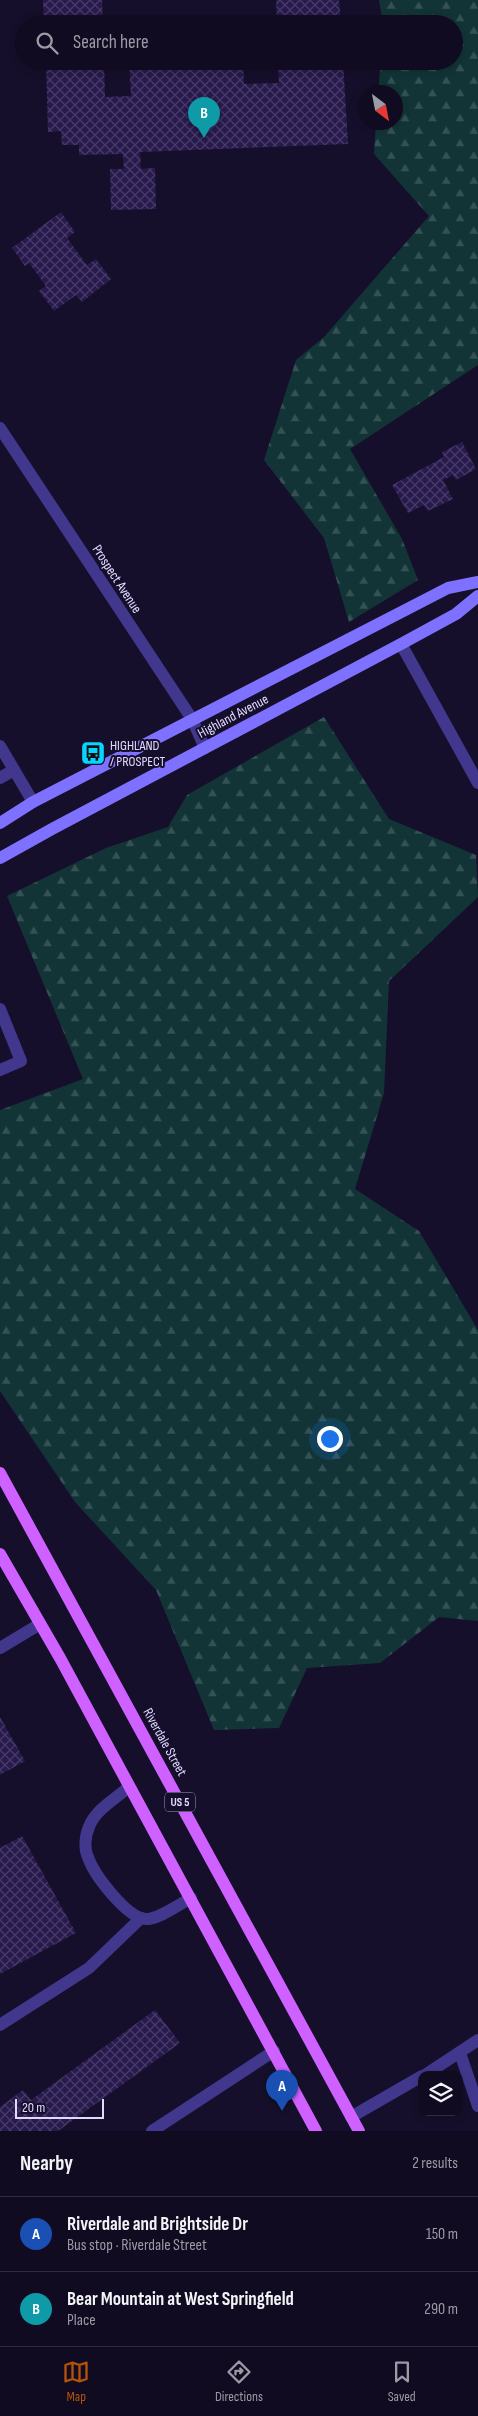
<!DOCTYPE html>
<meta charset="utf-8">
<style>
:root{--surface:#100b20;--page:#1e192d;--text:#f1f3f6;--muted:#9c9ba5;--line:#302b3e;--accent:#b45309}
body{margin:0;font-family:"Sofia Sans Condensed",sans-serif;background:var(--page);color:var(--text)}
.controls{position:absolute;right:15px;bottom:15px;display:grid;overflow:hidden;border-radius:10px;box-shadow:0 2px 8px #0003}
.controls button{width:45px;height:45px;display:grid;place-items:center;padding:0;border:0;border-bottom:1px solid var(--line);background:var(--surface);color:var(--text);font:25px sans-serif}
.compass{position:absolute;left:358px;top:85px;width:45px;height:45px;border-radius:50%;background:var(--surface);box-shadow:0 2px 8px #0003;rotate:148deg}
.scale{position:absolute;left:15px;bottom:12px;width:89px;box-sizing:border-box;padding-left:5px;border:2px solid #e0daff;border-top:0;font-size:14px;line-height:18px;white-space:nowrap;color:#e0daff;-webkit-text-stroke:4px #160f2b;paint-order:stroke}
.you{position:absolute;left:329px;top:1438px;width:18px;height:18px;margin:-12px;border:4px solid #fff;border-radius:50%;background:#1a73e8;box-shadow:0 0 0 8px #1a73e833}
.badge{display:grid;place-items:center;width:32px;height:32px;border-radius:50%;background:var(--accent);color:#fff;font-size:16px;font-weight:700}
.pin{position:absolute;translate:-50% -41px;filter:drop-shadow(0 1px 2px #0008)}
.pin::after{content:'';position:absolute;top:26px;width:18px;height:15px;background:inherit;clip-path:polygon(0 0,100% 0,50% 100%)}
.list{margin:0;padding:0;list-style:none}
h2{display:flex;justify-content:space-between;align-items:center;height:65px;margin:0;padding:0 20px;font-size:21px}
h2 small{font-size:16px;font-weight:400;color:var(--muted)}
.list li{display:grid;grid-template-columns:32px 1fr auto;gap:15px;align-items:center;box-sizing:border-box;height:75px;padding:0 20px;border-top:1px solid var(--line)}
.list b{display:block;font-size:19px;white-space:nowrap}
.list p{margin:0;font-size:16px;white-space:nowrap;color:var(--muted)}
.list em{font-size:16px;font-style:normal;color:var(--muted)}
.icon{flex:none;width:28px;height:28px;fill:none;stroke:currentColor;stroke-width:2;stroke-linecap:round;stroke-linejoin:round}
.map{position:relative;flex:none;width:478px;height:2131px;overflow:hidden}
.search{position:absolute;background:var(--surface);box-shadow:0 2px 8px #0003;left:15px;right:15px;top:15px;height:55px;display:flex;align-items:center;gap:12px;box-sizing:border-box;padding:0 18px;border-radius:28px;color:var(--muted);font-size:19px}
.sheet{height:215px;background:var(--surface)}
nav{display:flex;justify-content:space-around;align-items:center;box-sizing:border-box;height:70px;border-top:1px solid var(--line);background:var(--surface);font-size:14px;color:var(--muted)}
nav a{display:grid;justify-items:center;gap:2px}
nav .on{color:var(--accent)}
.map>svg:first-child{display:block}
</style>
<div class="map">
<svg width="478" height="2131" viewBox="0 0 478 2131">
<defs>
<pattern id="forest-firs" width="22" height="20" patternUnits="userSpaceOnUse" patternTransform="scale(1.25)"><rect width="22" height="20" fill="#123436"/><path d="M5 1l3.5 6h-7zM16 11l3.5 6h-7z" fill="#345154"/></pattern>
<pattern id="building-cross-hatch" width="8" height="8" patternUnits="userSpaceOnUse" patternTransform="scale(1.25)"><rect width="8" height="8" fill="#281a4d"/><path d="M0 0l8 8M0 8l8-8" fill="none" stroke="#473b68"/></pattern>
</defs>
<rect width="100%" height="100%" fill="#160f2b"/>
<g fill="url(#forest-firs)">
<path d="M379 0H478V365L350 449 402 539 418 580 349 622 324 538 264 460 296 360 324 337 429 216 374 154 376 123 396 122V92H378L381 61H454V24H383Z"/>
<path d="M324 717 389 819 476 855 478 897 389 981 384 1093 355 1189 419 1231 478 1330V1621L439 1617 380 1663 307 1668 279 1728 214 1730 156 1590 75 1502 0 1391V1110L83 1079 7 896 106 848 168 827 187 795Z"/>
</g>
<g fill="url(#building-cross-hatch)">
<path d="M43 0H102L103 24H44Z"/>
<path d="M276 0H339L341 24H277Z"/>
<path d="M46 61H104L105 97 131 96 129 61 243 62 244 84 279 83 278 61H343L348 144 140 152 141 169 155 168 156 209 111 210 110 169H124L123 154 79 155V145H62L61 131 48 132Z"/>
<path d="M61 212 75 232 67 238 87 265 96 259 111 279 82 302 76 295 54 311 39 291 46 286 29 263 25 266 12 248Z"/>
<path d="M462 442 476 469 456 480 453 475 443 480 453 499 428 511 424 505 408 513 392 485 444 457 442 452Z"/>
<path d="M0 1717 25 1761 0 1775Z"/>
<path d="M22 1836 76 1933 0 1974V1848Z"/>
<path d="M155 2010 180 2043 58 2131H0V2107L23 2090 31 2100Z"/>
</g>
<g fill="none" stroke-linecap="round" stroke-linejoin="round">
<g stroke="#41388d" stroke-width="12">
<path d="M0 746 33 802"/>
<path d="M0 778 14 770"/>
<path d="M0 1009 21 1061 0 1070"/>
<path d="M0 1648 40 1624"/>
<path d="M129 1787C115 1799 95 1810 89 1827 85 1836 84 1849 88 1857 94 1875 127 1918 146 1919 157 1920 180 1904 191 1898"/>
<path d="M0 2025 89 1968 141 1918"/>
<path d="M152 2131 274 2051"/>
</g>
<g stroke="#41388d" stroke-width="12">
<path d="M401 644 478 783"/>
<path d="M460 2053 478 2106"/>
<path d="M425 2075 478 2040"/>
<path d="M351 2117 422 2076"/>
</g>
<path stroke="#41388d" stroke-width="12" d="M0 428 192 719 205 748"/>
<g stroke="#7e71ff" stroke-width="12">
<path d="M0 823 33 802 448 588 478 582"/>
<path d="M0 858 52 829 401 644 456 614 478 596"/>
</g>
<g stroke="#ce61ff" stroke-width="12">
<path d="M0 1473 359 2131"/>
<path d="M0 1554 60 1658 316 2131"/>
</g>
</g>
<defs>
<symbol id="bus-square" viewBox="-11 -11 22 22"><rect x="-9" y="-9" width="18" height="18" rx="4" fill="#06d6ff" stroke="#160f2b"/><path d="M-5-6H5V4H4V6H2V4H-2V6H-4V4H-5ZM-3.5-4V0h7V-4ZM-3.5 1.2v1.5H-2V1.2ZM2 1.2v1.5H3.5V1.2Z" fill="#111"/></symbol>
</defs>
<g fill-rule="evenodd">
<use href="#bus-square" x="79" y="739" width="28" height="28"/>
</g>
<g text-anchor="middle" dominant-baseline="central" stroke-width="4" stroke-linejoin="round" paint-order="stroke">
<rect fill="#160f2b" stroke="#a39dbf" stroke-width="1" x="165" y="1792.5" width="30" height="19" rx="4"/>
<g font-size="12" font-weight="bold" fill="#e0daff">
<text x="180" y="1802">US 5</text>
</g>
<g font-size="14" fill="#e0daff" stroke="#160f2b">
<text transform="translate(117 579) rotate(57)">Prospect Avenue</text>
<text transform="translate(233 716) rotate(-28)">Highland Avenue</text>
<text transform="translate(165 1742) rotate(61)">Riverdale Street</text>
</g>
<g font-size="14" fill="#e0daff" stroke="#160f2b" text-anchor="start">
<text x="110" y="745">HIGHLAND<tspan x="110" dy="16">/ PROSPECT</tspan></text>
</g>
</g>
</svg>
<div class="controls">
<button><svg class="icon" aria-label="layers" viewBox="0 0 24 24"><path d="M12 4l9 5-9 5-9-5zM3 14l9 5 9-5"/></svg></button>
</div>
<svg class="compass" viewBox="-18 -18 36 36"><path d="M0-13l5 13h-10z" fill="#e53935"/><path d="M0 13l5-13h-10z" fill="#9c9ba5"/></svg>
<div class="scale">20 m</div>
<div class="you"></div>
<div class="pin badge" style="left:282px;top:2111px;background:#1a4fb4">A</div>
<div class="pin badge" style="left:204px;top:138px;background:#0f9aa8">B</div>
<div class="search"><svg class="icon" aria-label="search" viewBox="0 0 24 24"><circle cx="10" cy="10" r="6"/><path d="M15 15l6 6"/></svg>Search here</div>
</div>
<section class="sheet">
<h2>Nearby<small>2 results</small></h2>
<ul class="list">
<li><span class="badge" style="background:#1a4fb4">A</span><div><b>Riverdale and Brightside Dr</b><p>Bus stop · Riverdale Street</p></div><em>150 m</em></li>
<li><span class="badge" style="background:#0f9aa8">B</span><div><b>Bear Mountain at West Springfield</b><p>Place</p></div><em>290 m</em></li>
</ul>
</section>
<nav>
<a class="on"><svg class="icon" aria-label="map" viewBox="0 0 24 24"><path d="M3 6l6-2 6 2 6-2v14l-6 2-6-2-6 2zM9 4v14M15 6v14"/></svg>Map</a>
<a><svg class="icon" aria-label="directions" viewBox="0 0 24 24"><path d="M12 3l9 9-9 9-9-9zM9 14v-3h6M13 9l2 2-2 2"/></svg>Directions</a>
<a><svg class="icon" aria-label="saved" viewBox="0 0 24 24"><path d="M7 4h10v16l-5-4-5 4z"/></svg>Saved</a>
</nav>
